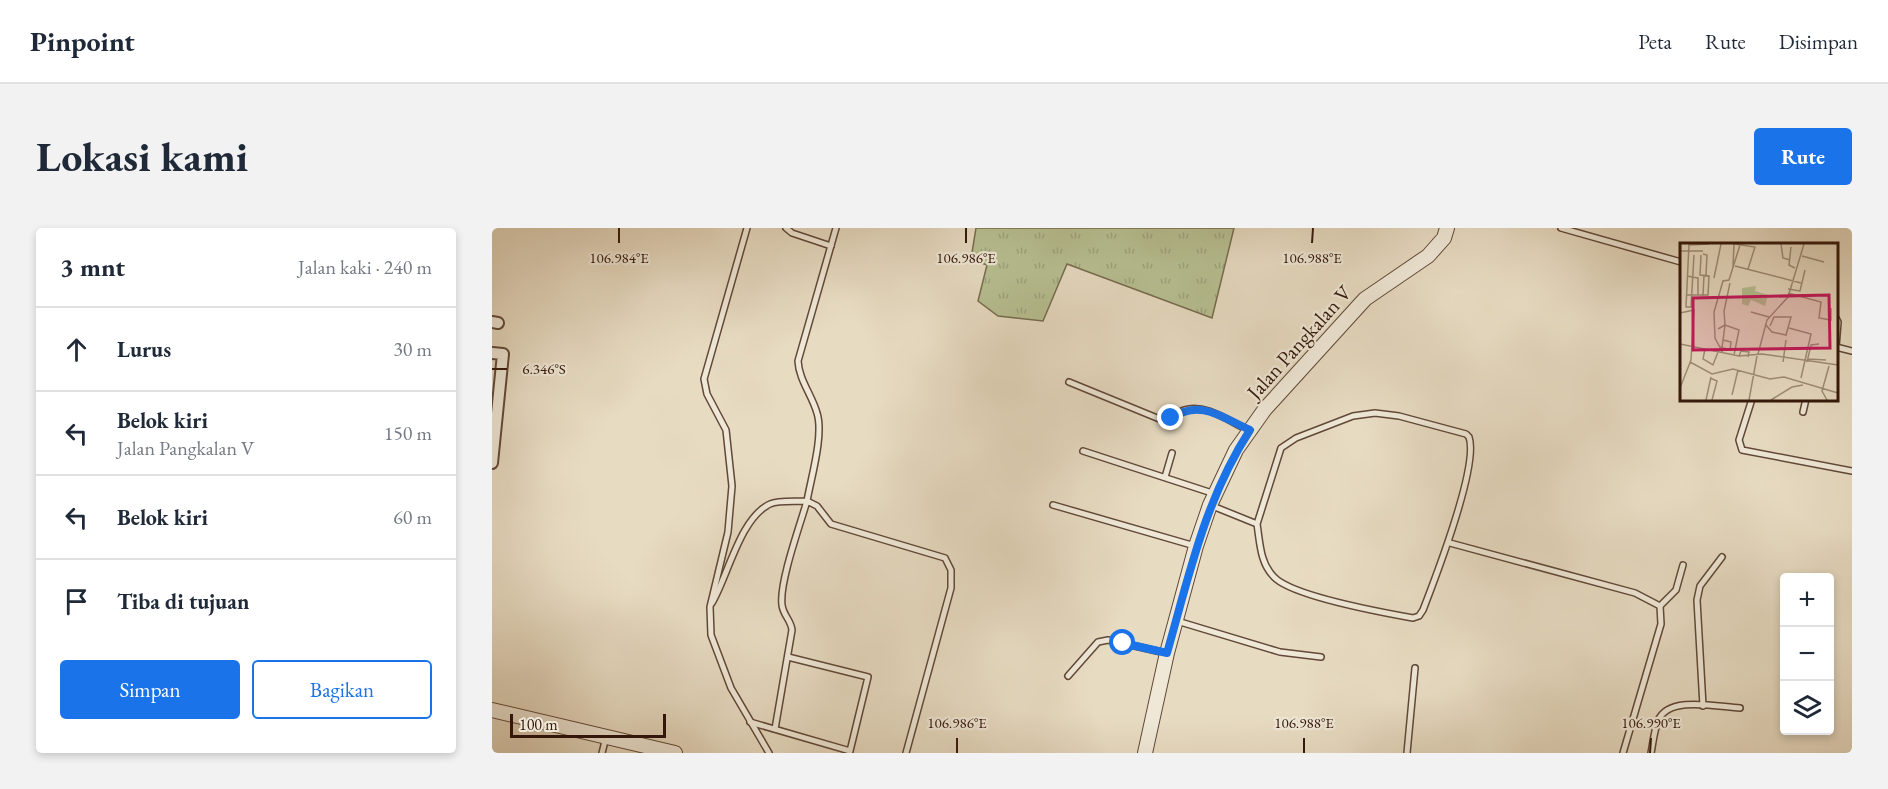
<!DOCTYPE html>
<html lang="id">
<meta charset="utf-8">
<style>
:root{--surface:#fff;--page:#f2f2f3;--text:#1f2937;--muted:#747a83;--line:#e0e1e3;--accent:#1a73e8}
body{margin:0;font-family:"EB Garamond",serif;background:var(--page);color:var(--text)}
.controls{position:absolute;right:18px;bottom:18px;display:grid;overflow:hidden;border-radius:6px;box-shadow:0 3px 9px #0003}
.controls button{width:54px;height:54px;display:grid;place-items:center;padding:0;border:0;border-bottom:2px solid var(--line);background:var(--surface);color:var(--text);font:30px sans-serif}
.scale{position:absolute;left:18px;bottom:15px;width:156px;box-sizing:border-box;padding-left:6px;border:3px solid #34170a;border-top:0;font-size:16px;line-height:21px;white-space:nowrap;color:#34170a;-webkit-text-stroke:4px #efe8d7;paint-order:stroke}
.stop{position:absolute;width:18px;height:18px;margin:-14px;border:4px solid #1a73e8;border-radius:50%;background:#fff}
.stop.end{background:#1a73e8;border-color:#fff;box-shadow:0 2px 6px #0008}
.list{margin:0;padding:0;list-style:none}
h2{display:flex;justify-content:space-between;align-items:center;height:78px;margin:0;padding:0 24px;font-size:26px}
h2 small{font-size:20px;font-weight:400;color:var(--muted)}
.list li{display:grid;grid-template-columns:39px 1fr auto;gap:18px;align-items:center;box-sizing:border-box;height:84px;padding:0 24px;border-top:2px solid var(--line)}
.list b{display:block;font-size:22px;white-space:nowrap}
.list p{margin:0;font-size:20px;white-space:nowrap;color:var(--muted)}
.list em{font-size:20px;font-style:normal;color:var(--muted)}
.actions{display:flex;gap:12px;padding:18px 24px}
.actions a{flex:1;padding:14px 0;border:2px solid var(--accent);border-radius:6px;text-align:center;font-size:21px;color:var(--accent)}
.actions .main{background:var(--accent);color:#fff}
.icon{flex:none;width:33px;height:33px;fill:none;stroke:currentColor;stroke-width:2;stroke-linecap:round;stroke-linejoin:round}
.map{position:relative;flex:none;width:1360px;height:525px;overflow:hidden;border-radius:6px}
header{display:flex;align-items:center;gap:36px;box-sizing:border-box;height:84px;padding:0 30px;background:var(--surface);border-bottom:2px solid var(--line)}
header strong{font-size:28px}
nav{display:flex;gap:33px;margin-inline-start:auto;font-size:21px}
.intro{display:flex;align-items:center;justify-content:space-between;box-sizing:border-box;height:144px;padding:0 36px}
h1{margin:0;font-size:42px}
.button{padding:15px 27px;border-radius:6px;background:var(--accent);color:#fff;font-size:21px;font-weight:700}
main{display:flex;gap:36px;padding:0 36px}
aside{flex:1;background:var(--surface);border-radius:6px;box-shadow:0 3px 9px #0003}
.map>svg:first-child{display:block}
</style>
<header>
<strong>Pinpoint</strong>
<nav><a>Peta</a><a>Rute</a><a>Disimpan</a></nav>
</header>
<div class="intro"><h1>Lokasi kami</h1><a class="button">Rute</a></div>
<main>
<aside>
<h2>3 mnt<small>Jalan kaki · 240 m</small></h2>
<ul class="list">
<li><svg class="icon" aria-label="ahead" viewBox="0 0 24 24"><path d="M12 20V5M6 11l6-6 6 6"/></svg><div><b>Lurus</b></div><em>30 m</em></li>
<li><svg class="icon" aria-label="left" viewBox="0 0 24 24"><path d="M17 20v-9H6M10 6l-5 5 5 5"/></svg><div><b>Belok kiri</b><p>Jalan Pangkalan V</p></div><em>150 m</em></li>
<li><svg class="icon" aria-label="left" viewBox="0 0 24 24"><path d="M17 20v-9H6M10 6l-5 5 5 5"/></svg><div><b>Belok kiri</b></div><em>60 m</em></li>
<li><svg class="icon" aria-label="arrive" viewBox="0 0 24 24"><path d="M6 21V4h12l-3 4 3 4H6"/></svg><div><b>Tiba di tujuan</b></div></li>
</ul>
<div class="actions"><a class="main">Simpan</a><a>Bagikan</a></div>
</aside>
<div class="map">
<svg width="1360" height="525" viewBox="0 0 1360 525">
<defs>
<pattern id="grass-tufts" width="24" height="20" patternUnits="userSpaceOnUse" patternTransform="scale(1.5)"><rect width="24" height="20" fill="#b7c092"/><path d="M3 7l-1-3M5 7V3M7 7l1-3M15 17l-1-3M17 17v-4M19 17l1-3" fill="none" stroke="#9ea47d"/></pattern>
</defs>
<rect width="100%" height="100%" fill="#e7dbc2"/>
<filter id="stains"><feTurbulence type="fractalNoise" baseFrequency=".00333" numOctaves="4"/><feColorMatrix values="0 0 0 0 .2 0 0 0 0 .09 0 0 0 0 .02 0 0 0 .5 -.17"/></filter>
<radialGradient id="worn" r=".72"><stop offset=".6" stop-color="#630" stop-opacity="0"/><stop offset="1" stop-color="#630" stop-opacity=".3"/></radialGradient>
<path fill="url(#grass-tufts)" stroke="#766c4e" stroke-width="1.5" d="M484 0H742L720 90 575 36 551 93 506 88 486 73 495 37 479 31Z"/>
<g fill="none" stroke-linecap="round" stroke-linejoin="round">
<defs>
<g id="service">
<path d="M255 0 212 151 215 166 234 202 240 258 236 304 218 379 219 407 239 460 277 525"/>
<path d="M294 0 300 5 339 18"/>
<path d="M1069 0 1189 34"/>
<path d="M1344 90 1346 94 1344 119"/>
<path d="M1344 119 1360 123"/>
<path d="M577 154 670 192C679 190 684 185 692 182 713 175 737 193 756 202"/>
<path d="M1260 171 1247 212 1250 222 1360 243"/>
<path d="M1311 184 1314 171"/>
<path d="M591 223 723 266"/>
<path d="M673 249 680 225"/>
<path d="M561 277 703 318"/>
<path d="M718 277 765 296C768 315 768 335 782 349 800 368 893 385 921 390L927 388 931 382C943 351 987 237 977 209L974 206 907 188 883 185 861 188 804 210 789 220 765 296"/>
<path d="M958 315 1143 365 1168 378 1169 396 1131 525"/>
<path d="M220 375C236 348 248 290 278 276 287 272 304 274 315 273 319 250 332 207 325 185 320 167 307 152 306 133L344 0"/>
<path d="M1168 378 1184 362 1191 337"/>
<path d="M685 393 788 424 829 429"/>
<path d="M576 448 606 414 616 412 674 425"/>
<path d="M1211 478 1205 372 1208 358 1230 329"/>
<path d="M258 494 358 523 376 449 296 429"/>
<path d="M283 501 300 402C299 392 291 387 290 377 287 355 308 297 315 273L325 278 339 296 453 330 459 342V360L414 525"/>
<path d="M110 525 114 509"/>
<path d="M915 525 923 440"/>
<path d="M1159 525C1161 515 1162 503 1166 493 1176 467 1226 479 1248 480"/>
</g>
<g id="minor">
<path d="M0 94 6 95"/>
<path d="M0 125 11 126 0 235"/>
</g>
<g id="tertiary">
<path d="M0 482 183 525"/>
<path d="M653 525 675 425 704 318 718 277 744 222 773 181 873 71 936 28 952 10 955 0"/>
</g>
</defs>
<use href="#service" stroke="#614838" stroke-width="8"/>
<use href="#minor" stroke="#614838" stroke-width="14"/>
<use href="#tertiary" stroke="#614838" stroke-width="16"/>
<use href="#service" stroke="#efe8d7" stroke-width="5"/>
<use href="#minor" stroke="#efe8d7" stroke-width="10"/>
<use href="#tertiary" stroke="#efe8d7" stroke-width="14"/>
</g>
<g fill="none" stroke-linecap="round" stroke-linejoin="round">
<path stroke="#1a73e8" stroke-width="8" d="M631 415 675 425C697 348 713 271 758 202 729 189 709 171 679 190"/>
</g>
<path fill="none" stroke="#34170a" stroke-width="2" d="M127 15V0M474 15V0M820 15 821 0M0 141H15M465 525V510M812 525V510M1158 525 1159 510"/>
<g text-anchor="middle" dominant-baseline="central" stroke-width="4.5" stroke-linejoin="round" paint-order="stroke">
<g font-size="21" fill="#34170a" stroke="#efe8d7">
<text transform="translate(807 114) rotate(-48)">Jalan Pangkalan V</text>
</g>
</g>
<g transform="translate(1188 15)">
<rect width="158" height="158" fill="#e7dbc2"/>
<path d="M76 43 75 48 88 52 85 63 71 57 68 63 62 61V45Z" fill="#b7c092"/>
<path fill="none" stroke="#9f8d78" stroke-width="1.5" d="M9 1 6 64H13M55 1 75 4 68 26M101 1 103 15 110 17M9 2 29 1M111 4 109 22 115 25M0 8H23M23 11 27 12 26 32M122 13 144 19M55 23 121 40M53 24 54 1M7 33 18 35V52M34 35 41 1M108 46 120 48 125 27M108 50 141 59 139 75 151 77V65M6 52H28L29 33 20 32 21 12M23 53 24 32M11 64 14 12M71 69 89 74M0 70 14 67 11 117 0 145M85 81 92 89 106 92 111 74H94L90 83M109 85 131 91 121 135M38 86 45 82 44 68 50 40M0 101 59 113 82 111 158 122M40 104 50 107 51 99 43 97M42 105 45 82 59 87 54 112M25 106 23 116 33 122 38 109M43 110 35 95 34 69 43 38 49 37 60 2M78 111 87 77 108 54 124 1M59 113 61 108 69 109 68 114M128 116 146 117M10 119 32 131 53 126 90 136 104 134 158 150M103 119 106 97M127 119 131 102 139 101M30 135 37 138 32 157M52 152 58 127M26 157 31 134M69 157 77 113M91 157 112 144 123 142M147 157 142 148 149 123"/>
<path fill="#c2185b" fill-opacity="0.15" stroke="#c2185b" stroke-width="3" d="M149 52 150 105 13 107V55Z"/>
<rect width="158" height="158" fill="none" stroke="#34170a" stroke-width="3"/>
</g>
<g font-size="15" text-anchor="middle" fill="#34170a" stroke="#efe8d7" stroke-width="4.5" stroke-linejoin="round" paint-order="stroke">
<text x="127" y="35">106.984°E</text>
<text x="474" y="35">106.986°E</text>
<text x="820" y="35">106.988°E</text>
<text x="52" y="146">6.346°S</text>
<text x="465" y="500">106.986°E</text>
<text x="812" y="500">106.988°E</text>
<text x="1159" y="500">106.990°E</text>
</g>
<rect width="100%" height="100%" filter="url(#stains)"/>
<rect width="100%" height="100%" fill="url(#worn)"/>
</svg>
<div class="controls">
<button>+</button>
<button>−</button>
<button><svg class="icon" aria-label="layers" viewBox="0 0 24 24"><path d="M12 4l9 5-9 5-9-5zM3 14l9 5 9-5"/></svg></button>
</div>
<div class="scale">100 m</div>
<div class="stop" style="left:631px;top:415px"></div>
<div class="stop end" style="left:679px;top:190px"></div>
</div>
</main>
